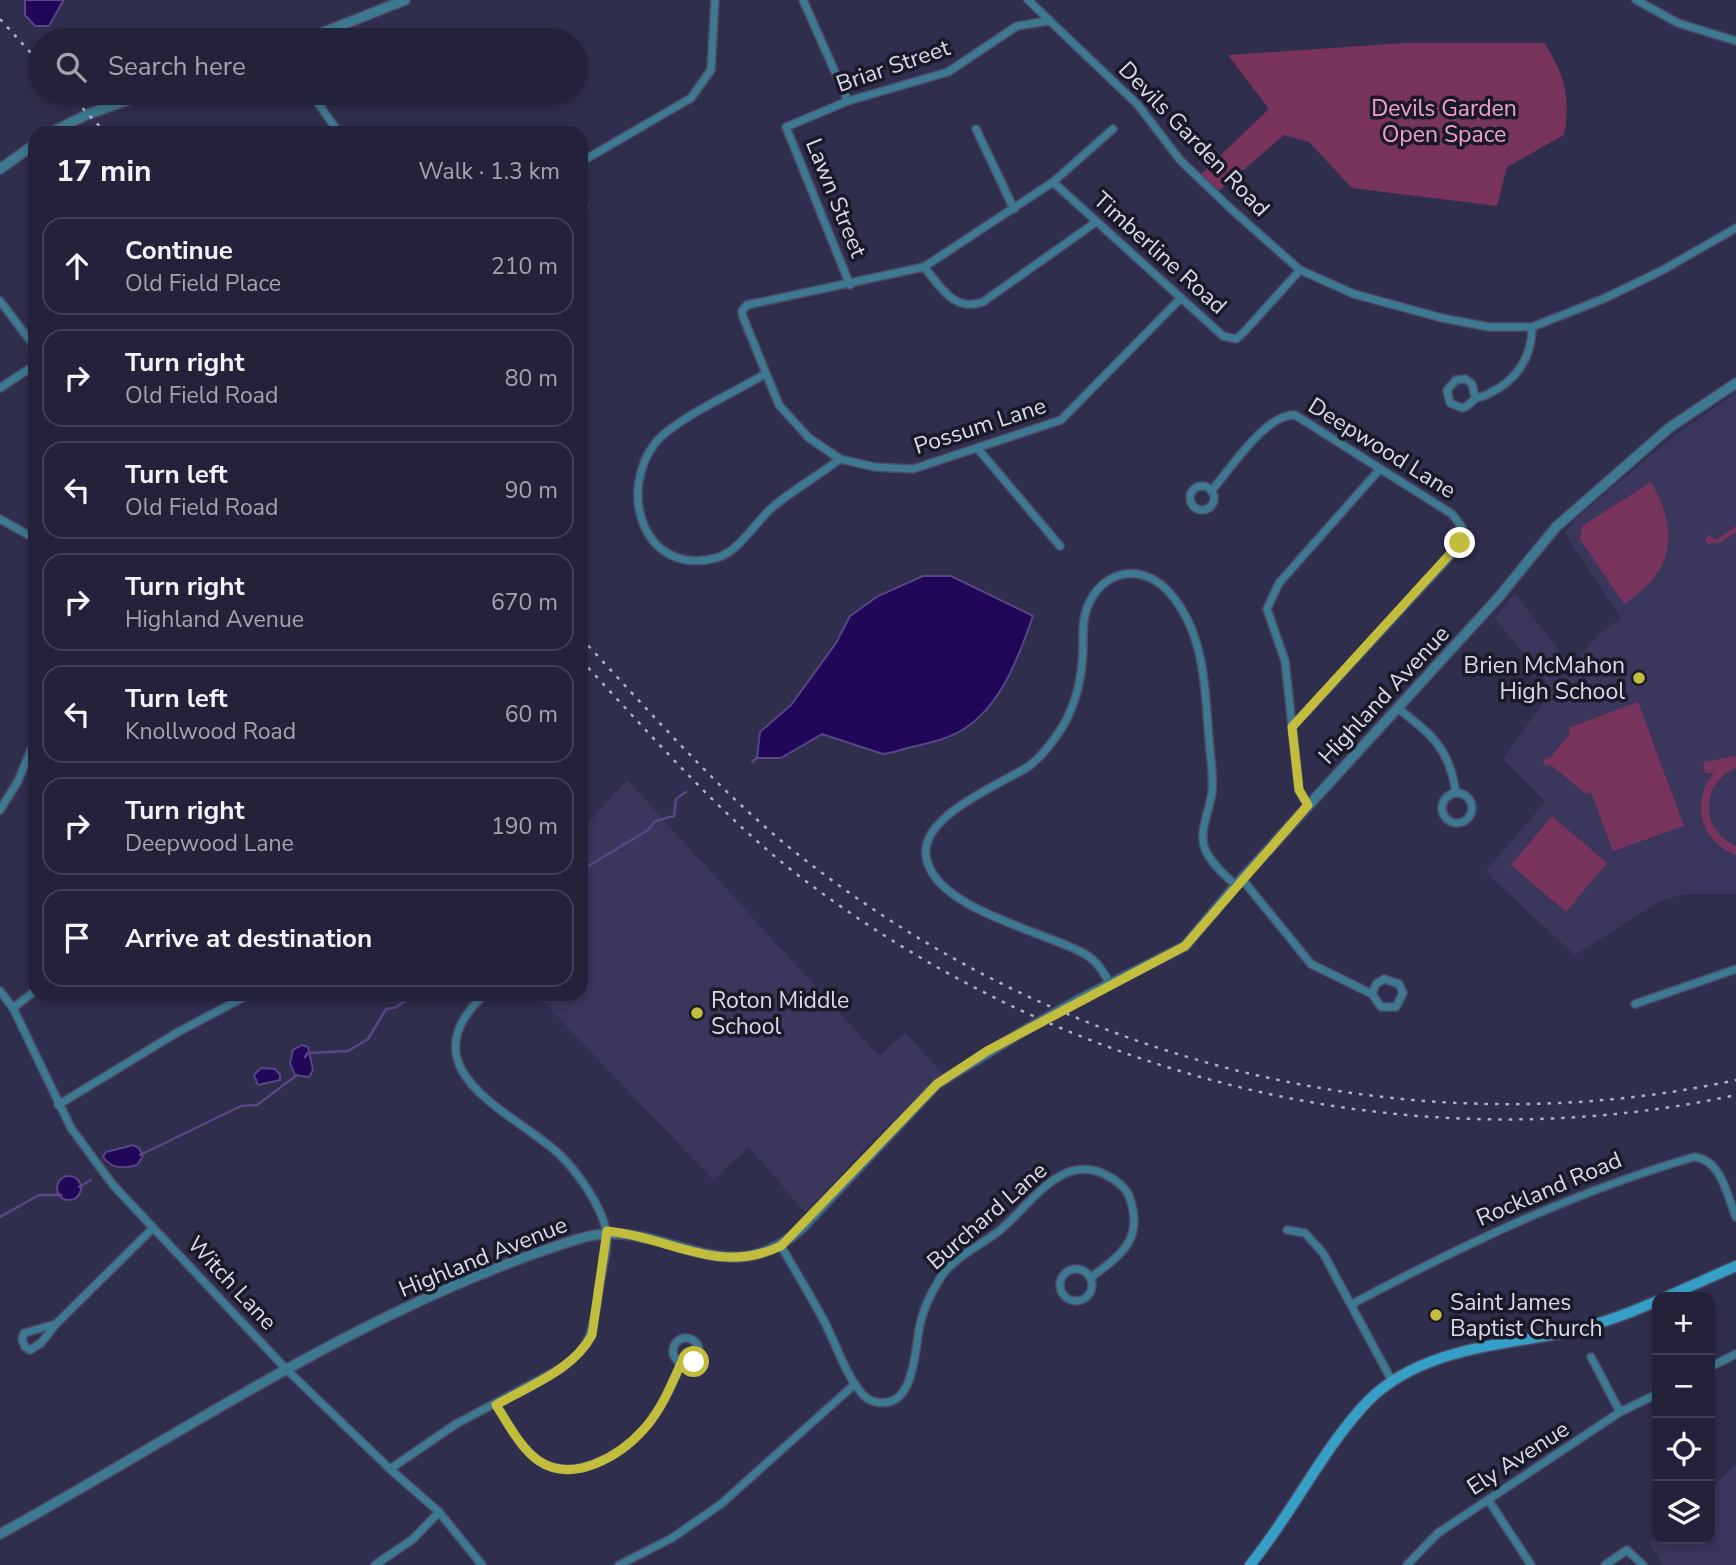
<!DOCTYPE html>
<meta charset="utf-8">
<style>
:root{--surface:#24223a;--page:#302f45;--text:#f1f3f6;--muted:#a3a4af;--line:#413f54}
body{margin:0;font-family:"Nunito Sans",sans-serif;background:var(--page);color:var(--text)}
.controls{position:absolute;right:21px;bottom:21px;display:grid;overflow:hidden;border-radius:14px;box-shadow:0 4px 10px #0003}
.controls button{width:63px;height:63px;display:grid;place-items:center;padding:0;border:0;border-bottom:2px solid var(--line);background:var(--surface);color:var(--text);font:35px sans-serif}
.stop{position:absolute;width:21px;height:21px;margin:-16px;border:5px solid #c3bd3e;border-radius:50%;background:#fff}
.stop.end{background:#c3bd3e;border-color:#fff;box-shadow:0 2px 7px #0008}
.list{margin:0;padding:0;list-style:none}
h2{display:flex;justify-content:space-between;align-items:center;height:91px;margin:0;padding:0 28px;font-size:30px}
h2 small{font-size:23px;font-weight:400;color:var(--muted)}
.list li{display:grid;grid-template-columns:46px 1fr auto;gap:21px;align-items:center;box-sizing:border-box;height:98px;margin:0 14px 14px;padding:0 14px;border:2px solid var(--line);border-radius:21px}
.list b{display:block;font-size:26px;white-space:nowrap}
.list p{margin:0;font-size:23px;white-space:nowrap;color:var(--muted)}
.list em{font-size:23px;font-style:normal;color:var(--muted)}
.icon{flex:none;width:38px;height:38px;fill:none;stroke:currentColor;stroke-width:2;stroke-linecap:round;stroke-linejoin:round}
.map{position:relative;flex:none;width:1736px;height:1565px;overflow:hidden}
.search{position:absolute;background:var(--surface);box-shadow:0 4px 10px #0003;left:28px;top:28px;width:560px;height:77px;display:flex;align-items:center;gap:18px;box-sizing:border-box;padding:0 24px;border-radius:38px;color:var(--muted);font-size:26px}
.panel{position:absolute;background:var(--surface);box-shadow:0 4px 10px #0003;left:28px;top:126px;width:560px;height:875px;border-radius:21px}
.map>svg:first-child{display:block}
</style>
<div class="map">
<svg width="1736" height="1565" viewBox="0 0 1736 1565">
<rect width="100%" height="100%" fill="#302e4d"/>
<g fill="#3a365c">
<path d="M1736 393V894H1685L1661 901 1575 955 1485 872 1545 802 1503 759 1552 690 1495 618 1515 594 1571 666 1601 632 1621 618 1565 534 1575 519 1675 435Z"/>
<path d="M627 780 879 1056 905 1033 942 1073 863 1150 808 1211H804L749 1147 713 1180 536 994H581V831Z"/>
<path d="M1736 1465V1565H1663L1649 1542 1657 1535V1539H1710V1488Z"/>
</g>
<g fill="#78345c">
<path d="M1405 43H1544C1565 73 1571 100 1564 135L1507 167 1497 206 1352 188 1309 142 1284 135 1219 191 1200 175 1269 109 1228 55Z"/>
<path d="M1651 482C1680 532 1674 572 1624 604L1580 539 1582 526Z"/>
<path d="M1736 526V532L1719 543 1709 544 1705 541 1709 535 1716 540Z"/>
<path d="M1638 702 1684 826 1613 851 1591 792 1586 794 1551 765 1545 766 1543 760 1551 757 1570 734 1568 728Z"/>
<path d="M1736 756V768C1700 783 1700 831 1736 846V855C1700 841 1690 802 1714 773H1705L1703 762Z"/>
<path d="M1552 816 1607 863 1566 912 1511 865Z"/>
</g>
<g fill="#200758" stroke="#584685" stroke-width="2">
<path d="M25 0H63V1L49 26H35L25 15Z"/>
<path d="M923 576H951L1033 616C1019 656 1001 707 962 730 943 742 915 745 894 752L883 754 822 734 781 758H757L760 732 791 705 836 643 850 616 878 596Z"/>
<path d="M302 1045 308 1047 313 1070 309 1077 295 1075 290 1063 293 1050Z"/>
<path d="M261 1068 275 1069 280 1075V1080L258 1085 254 1075Z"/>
<path d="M133 1145 139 1148 143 1156 137 1165C123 1169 112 1169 103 1157L106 1152Z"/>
<circle cx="69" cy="1188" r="12"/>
</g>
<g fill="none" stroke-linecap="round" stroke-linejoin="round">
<g stroke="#584685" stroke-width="2.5">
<path d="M752 762 757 758"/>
<path d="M581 873 585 868 648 830 655 821 674 816 676 799 686 792"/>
<path d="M305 1057 308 1053 348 1051 368 1039 386 1009 397 1007 414 994"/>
<path d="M140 1155 241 1106 257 1105 297 1075"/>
<path d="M79 1187 91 1180"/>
<path d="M0 1217 39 1195H61"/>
</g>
<defs>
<g id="minor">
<path d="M803 0 848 101"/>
<path d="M1028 0 1138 105 1180 160 1230 208 1300 270 1354 294 1442 318 1489 327H1532L1603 299 1661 271 1736 228"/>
<path d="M1636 0 1678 23 1736 41"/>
<path d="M311 93 339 133"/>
<path d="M976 129 1014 209"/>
<path d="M1113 129 1053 182 924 267 747 305 742 311 743 317 779 405 809 438 840 459 875 467 913 469 1061 420 1181 298"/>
<path d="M581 162 691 98 711 70 715 0"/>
<path d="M1053 182 1223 336 1236 339 1245 331 1300 270"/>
<path d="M581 201 584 206"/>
<path d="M924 267C941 287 953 312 983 302L1096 222"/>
<path d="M850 285 786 127 848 101 948 72 1017 26 1048 21"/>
<path d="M0 301 35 347"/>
<path d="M765 374C737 391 675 419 656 442 617 491 643 577 716 558 741 551 755 521 775 505 795 489 819 475 840 459"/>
<path d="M0 388 35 365"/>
<path d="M1475 397 1472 384 1465 379 1456 380 1447 390 1450 403 1462 408C1470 406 1469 403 1475 399 1477 397 1486 396 1490 393 1517 380 1532 357 1532 327"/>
<path d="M978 449 1060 546"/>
<circle cx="1202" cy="498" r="12"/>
<path d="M1211 491C1230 470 1266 413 1295 415L1452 514 1462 527 1460 543 1455 551 1292 727"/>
<path d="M0 519 32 537"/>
<path d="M1399 709C1433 736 1449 748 1456 793"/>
<circle cx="1457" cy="808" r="15"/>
<path d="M1308 805 1299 790 1285 661 1267 609 1279 583 1380 469"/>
<path d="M0 810 18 781 35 740"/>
<path d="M1242 879 1311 964 1372 994 1381 1007H1396L1403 993 1399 984 1384 979 1376 984 1372 994"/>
<path d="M1110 984C1104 972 1095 959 1083 953 1043 931 940 910 927 861 914 817 1001 785 1029 766 1043 756 1054 740 1063 726 1077 702 1082 678 1083 650 1083 637 1082 621 1087 608 1101 571 1139 562 1167 590 1205 630 1205 688 1209 739 1210 756 1214 775 1212 792 1210 810 1198 832 1205 849 1211 863 1225 876 1236 885"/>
<path d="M0 991 13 1008 71 1128 113 1185 286 1369 390 1469 439 1512 482 1565"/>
<path d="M1635 1004 1736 969"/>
<path d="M13 1008 35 991"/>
<path d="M58 1105 178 1032 250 994"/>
<path d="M1287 1230 1305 1233 1323 1253 1392 1381"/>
<path d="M781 1246C795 1270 810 1295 823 1319 835 1341 842 1366 856 1386 862 1394 866 1400 876 1402 917 1410 914 1346 921 1320 925 1305 932 1291 941 1277 953 1258 981 1245 999 1231 1029 1207 1061 1151 1106 1175 1115 1179 1125 1187 1129 1196 1145 1239 1121 1255 1090 1278"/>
<circle cx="1076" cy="1285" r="16"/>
<path d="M1352 1304C1463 1245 1573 1192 1694 1157 1721 1159 1727 1195 1736 1217"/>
<path d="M56 1324 24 1333 22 1339 25 1347 30 1350 41 1343 56 1324 153 1228"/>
<circle cx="686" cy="1351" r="13"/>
<path d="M1591 1357 1620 1412"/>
<path d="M1710 1367 1736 1354"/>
<path d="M496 1405C508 1423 520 1448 539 1461 573 1483 620 1456 644 1429 661 1410 671 1386 682 1363"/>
<path d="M390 1469 456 1424 563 1367C595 1344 593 1324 599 1288 601 1272 610 1246 606 1230 601 1205 577 1171 558 1153 513 1112 403 1070 485 994"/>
<path d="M1489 1501 1531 1565"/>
<path d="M375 1565 413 1539 439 1512"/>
<path d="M619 1565 672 1538 721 1504 855 1384"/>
<path d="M1407 1565 1438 1533 1620 1412 1657 1394"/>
<path d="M1605 1565 1627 1550 1643 1565"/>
</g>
<g id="tertiary">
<path d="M304 40 405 0"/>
<path d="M50 133 86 115 147 93"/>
<path d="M0 169 35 144"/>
<path d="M1082 998 1185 946 1236 885 1498 598 1556 527 1669 428 1736 383"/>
<path d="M0 1534C189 1430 370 1304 578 1239 661 1212 724 1300 802 1228L937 1084 1020 1033"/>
</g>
<g id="secondary">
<path d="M1666 1297 1736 1266"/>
<path d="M1250 1565C1292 1514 1323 1448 1368 1401 1419 1350 1495 1346 1561 1333 1594 1326 1626 1315 1657 1301"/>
</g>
</defs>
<use href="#minor" stroke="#4b4a67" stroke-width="10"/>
<use href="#tertiary" stroke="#4b4a67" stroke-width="12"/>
<use href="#secondary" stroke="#4b4a67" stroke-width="13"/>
<use href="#minor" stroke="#3d7990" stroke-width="7"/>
<use href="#tertiary" stroke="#3d7990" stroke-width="9"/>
<use href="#secondary" stroke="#369fc5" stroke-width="10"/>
<g stroke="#afafc6" stroke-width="2.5" stroke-dasharray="3.5 7" stroke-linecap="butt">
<path d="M0 19 40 63"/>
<path d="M68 93 106 133"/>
<path d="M581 638C654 716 724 798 809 863 1070 1065 1413 1150 1736 1080"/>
<path d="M581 660C651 735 718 813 799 876 1065 1079 1407 1166 1736 1095"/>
</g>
<defs>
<path id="tertiary-bridge" d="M1020 1033 1082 998"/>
</defs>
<use href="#tertiary-bridge" stroke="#4b4a67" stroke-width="12" stroke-linecap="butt"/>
<use href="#tertiary-bridge" stroke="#3d7990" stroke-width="9"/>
</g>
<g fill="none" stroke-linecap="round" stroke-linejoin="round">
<path stroke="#c3bd3e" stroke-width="9" d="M694 1362 681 1363C671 1386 661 1410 644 1429 620 1456 573 1484 539 1461 520 1448 508 1423 496 1405 529 1386 573 1370 592 1335L607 1231C671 1237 717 1276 781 1246L937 1084 987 1051 1185 946 1308 805 1299 790 1292 727 1460 543"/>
</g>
<g fill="#c3bd3e" stroke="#191927" stroke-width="2.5">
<circle cx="1639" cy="678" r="7"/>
<circle cx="697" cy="1013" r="7"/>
<circle cx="1436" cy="1315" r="7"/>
</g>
<g text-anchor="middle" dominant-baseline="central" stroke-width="7" stroke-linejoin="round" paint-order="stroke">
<g font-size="23" fill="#dadaee" stroke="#191927">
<text transform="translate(893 66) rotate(-19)">Briar Street</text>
<text transform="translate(1194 139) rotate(46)">Devils Garden Road</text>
<text transform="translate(836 198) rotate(68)">Lawn Street</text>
<text transform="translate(1160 253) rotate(42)">Timberline Road</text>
<text transform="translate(980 426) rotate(-18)">Possum Lane</text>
<text transform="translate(1382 448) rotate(32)">Deepwood Lane</text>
<text transform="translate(1384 695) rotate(-47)">Highland Avenue</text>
<text transform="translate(1549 1189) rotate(-23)">Rockland Road</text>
<text transform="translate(987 1216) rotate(-41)">Burchard Lane</text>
<text transform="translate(483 1257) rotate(-22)">Highland Avenue</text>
<text transform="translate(232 1283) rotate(47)">Witch Lane</text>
<text transform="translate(1518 1458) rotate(-33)">Ely Avenue</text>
</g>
<g font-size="23" fill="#f4a0cd" stroke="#191927">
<text x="1444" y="108">Devils Garden<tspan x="1444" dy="26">Open Space</tspan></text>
</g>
<g font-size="23" fill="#dadaee" stroke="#191927" text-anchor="start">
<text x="1625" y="665" text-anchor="end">Brien McMahon<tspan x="1625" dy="26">High School</tspan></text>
<text x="711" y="1000">Roton Middle<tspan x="711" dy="26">School</tspan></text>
<text x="1450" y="1302">Saint James<tspan x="1450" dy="26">Baptist Church</tspan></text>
</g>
</g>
</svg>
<div class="controls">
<button>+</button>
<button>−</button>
<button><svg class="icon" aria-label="locate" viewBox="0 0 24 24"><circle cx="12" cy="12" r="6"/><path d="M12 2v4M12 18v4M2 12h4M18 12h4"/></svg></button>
<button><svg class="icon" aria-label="layers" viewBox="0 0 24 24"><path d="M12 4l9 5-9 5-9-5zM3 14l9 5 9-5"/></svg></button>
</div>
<div class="stop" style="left:694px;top:1362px"></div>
<div class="stop end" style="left:1460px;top:543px"></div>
<div class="search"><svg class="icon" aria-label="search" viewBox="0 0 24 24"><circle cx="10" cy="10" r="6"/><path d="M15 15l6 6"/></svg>Search here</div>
<section class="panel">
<h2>17 min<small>Walk · 1.3 km</small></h2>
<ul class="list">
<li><svg class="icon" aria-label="ahead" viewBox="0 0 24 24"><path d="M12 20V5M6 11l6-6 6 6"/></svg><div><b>Continue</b><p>Old Field Place</p></div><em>210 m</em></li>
<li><svg class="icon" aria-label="right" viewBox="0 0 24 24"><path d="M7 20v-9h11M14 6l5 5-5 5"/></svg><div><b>Turn right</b><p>Old Field Road</p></div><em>80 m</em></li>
<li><svg class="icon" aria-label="left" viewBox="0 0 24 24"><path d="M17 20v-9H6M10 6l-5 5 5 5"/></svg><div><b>Turn left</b><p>Old Field Road</p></div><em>90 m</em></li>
<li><svg class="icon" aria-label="right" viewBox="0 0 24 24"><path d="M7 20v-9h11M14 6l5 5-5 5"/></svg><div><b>Turn right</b><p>Highland Avenue</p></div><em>670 m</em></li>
<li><svg class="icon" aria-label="left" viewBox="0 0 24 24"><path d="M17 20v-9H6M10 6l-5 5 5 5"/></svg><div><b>Turn left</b><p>Knollwood Road</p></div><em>60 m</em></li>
<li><svg class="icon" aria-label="right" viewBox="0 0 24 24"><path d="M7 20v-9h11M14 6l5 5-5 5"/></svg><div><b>Turn right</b><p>Deepwood Lane</p></div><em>190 m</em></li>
<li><svg class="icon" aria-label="arrive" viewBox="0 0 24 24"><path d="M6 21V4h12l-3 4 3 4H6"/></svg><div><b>Arrive at destination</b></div></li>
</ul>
</section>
</div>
